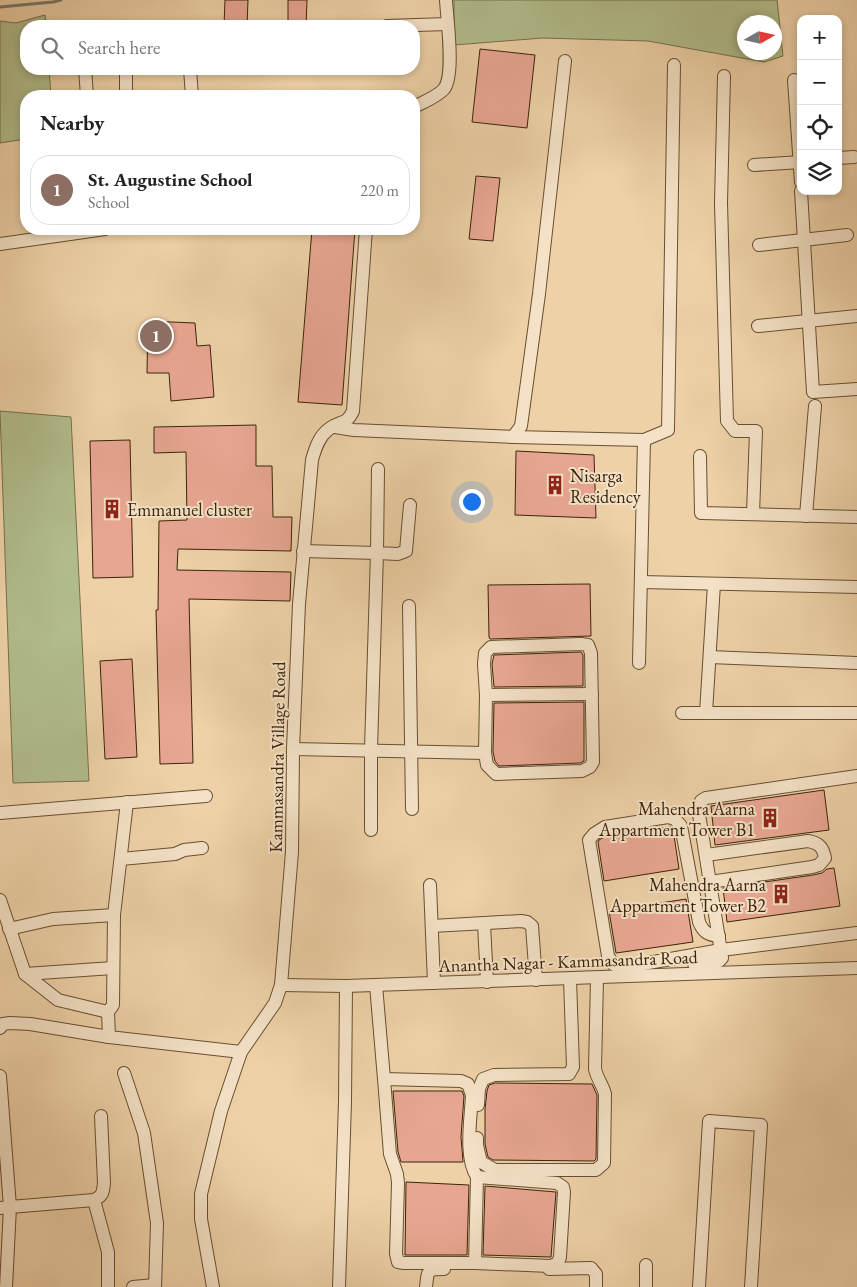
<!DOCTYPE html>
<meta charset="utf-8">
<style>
:root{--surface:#fff;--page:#f2f2f2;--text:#222;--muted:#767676;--line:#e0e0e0;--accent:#8f2418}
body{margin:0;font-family:"EB Garamond",serif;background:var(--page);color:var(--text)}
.controls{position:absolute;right:15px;top:15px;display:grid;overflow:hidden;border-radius:10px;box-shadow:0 2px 8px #0003}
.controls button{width:45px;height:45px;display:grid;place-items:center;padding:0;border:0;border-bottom:1px solid var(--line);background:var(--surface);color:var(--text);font:25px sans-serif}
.compass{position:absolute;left:737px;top:15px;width:45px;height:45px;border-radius:50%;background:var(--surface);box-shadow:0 2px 8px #0003;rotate:81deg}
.you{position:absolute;left:471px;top:501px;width:18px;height:18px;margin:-12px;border:4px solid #fff;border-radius:50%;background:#1a73e8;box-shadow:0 0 0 8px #1a73e833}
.badge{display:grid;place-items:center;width:32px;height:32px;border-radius:50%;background:var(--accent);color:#fff;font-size:16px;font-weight:700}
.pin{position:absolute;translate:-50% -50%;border:2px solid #fff;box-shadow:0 1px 5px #0006}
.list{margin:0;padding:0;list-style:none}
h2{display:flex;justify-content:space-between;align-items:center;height:65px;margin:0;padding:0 20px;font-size:21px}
h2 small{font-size:16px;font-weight:400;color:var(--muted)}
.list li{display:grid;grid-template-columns:32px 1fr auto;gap:15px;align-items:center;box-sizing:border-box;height:70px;margin:0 10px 10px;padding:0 10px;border:1px solid var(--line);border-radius:20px}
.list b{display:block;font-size:19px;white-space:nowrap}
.list p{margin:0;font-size:16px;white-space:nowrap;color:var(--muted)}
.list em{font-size:16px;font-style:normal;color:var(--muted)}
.icon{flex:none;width:28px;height:28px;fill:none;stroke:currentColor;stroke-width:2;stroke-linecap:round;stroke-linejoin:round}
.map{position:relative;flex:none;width:857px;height:1287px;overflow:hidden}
.search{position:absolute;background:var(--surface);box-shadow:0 2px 8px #0003;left:20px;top:20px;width:400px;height:55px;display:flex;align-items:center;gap:12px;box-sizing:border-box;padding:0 18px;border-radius:20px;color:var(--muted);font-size:19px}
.panel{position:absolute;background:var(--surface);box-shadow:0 2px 8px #0003;left:20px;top:90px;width:400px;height:145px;border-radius:20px}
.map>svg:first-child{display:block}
</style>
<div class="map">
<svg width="857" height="1287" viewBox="0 0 857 1287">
<rect width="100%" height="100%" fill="#eed1a7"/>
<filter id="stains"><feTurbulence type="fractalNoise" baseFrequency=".004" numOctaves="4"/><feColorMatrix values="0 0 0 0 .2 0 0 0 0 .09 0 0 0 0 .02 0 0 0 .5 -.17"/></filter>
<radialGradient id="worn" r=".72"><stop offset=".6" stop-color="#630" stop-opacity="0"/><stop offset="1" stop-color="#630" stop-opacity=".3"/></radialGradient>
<g fill="#b2bd8c" stroke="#76704c" fill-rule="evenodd">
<path d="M454 0H777L783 56 764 62 648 41 543 38 454 45ZM744 22H774V52H744Z"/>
<path d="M45 15 46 26H26V69H49L51 96H26V139L0 143V21L16 23Z"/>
<path d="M0 411 71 417 89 781 13 783Z"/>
</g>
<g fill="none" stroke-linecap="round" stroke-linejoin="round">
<path stroke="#757b6f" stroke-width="3" d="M0 7 53 2 61 0"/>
</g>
<g fill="#e8a692" stroke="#3a240b">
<path d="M225 0H248L247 26H224Z"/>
<path d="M288 0H307L306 26H288Z"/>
<path d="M480 49 535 55 527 128 472 122Z"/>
<path d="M476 176 500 178 493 241 469 239Z"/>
<path d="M312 229H355L342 405 298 402Z"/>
<path d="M148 321 195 323 197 346 210 345 214 397 171 401 169 373H147Z"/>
<path d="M256 425V466H272L273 517H292L291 551 178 549 177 570 291 572 290 601 189 599 193 763 160 764 156 610H158L159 521 187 520 186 452 154 453V427Z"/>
<path d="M130 440 133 577 93 578 90 441Z"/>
<path d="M516 451 594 455 596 518 515 515Z"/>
<path d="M590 584 591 636 490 639 489 637 488 585Z"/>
<path d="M581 652 583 655V686L494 687 492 664 494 655Z"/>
<path d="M132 659 137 757 105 759 100 661Z"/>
<path d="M584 702V761L580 763 499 766 495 761 493 752 494 703Z"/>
<path d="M824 790 829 830 715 845 711 806Z"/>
<path d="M671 827 673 829 679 869 604 881 598 842 599 840 606 836Z"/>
<path d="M834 868 840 906 727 922 723 888 813 875 822 873 827 869Z"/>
<path d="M686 899 693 942 616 953 609 911Z"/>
<path d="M495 1083 592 1084 597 1095 596 1159 594 1161 493 1160 488 1157 485 1144V1109L487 1091 489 1085Z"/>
<path d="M393 1091H462L464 1096 461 1137 463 1162H401L398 1152Z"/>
<path d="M406 1182 469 1185 467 1255H405Z"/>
<path d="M485 1186 556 1192 551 1257 483 1255Z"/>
</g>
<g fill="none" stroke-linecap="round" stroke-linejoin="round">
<defs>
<g id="minor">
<path d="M387 26 447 24"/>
<path d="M85 69 87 96"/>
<path d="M126 69V96"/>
<path d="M190 69 192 96"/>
<path d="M724 76 721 203 727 421 735 431H756L753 514"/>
<path d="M794 80 801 182"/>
<path d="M414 107C423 102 437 97 444 89 455 75 447 19 446 0"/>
<path d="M838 158 854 157"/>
<path d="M754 165 801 162"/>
<path d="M801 191 813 392 857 389"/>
<path d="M0 244 105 229"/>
<path d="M759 245 847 235"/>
<path d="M758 326 857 316"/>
<path d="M335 427 354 430 513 437 521 426 539 294 565 61"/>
<path d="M513 437 644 440 668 430 674 65"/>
<path d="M700 456 701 513 857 517"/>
<path d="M378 469 377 553 398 554 406 551 410 505"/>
<path d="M806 516 815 406"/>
<path d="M303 551 377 553 371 749V830"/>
<path d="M641 582 857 587"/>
<path d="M409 606 412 809"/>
<path d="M710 657 857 663"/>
<path d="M639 663 644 440"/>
<path d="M486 695 592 694"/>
<path d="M682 713H857"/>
<path d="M706 713 714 584"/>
<path d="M293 749 485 753 486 695 484 664 485 653 491 647 581 644 588 645 591 653 593 762 590 767 582 771 496 774 487 765 485 753"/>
<path d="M0 813 206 796"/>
<path d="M706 855 808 841C819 843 823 847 825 858L819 865 812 867 710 882"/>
<path d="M121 859 175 854 184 850 202 848"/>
<path d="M430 885 434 983"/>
<path d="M0 900 25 974 58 1000 108 1012 109 1037 241 1052"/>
<path d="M484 924 487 982"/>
<path d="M432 926 521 921 527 922 532 926 536 980"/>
<path d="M9 929 53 919 114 915"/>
<path d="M719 936C708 935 703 932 699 922L681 826 675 819 668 817 605 827 594 834 589 840 608 956 613 964 620 968 721 950 857 933"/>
<path d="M694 964 719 961 722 958 698 808 701 801 706 798 857 776"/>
<path d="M25 974 113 968"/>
<path d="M281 985 346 986 857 968"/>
<path d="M376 985 384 1079 461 1081 468 1084 472 1095C471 1118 464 1157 477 1177L557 1183 563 1187 564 1192 560 1257 558 1263 551 1266 475 1263H404L398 1262 396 1254 398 1183 397 1174 390 1154 384 1079"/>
<path d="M108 1012 113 1005 114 915 127 802"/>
<path d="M0 1028 3 1024 10 1023 30 1024 109 1037"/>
<path d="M124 1073 144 1133 157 1223 155 1287"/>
<path d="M0 1076 10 1207 0 1208"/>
<path d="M478 1105 479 1089 483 1079 494 1075 569 1074 573 1067 570 979"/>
<path d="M477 1138V1145L481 1162 495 1170H596L604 1163 605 1094C603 1085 597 1079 595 1069L597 978"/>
<path d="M94 1200 108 1252V1287"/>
<path d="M475 1263 477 1177"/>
<path d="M549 1269 591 1268 596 1274V1287"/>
<path d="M6 1287 10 1207 94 1200C103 1196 103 1192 104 1183L101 1116"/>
<path d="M133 1287 155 1285"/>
<path d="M213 1287 201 1219V1194L221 1111 241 1052 275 1003 281 985 292 852 293 749 299 604 312 460C315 449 319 436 329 429 340 420 346 426 353 411L366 229"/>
<path d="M339 1287 345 1102 346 986"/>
<path d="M426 1287C428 1271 426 1269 444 1269"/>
<path d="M646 1287V1265"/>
<path d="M699 1287 709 1121 761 1125 751 1287"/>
</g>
</defs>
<use href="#minor" stroke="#674f32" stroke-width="14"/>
<use href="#minor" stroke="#f4e1c6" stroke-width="12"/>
</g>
<defs>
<symbol id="building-bare" viewBox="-9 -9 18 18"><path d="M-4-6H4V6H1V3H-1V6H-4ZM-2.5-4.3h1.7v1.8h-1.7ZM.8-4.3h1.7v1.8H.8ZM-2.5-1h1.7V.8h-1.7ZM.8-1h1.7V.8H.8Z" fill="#8f2418" stroke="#f4e1c6" stroke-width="2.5" paint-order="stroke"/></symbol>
</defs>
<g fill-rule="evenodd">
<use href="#building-bare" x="541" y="471" width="28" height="28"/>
<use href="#building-bare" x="98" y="495" width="28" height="28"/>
<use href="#building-bare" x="756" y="804" width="28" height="28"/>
<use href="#building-bare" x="767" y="880" width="28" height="28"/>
</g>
<g text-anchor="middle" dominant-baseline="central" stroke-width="4" stroke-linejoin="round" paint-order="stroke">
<g font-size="18" fill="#3a240b" stroke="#f4e1c6" text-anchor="start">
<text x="570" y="475">Nisarga<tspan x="570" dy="21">Residency</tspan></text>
<text x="127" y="509">Emmanuel cluster</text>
<text x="755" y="808" text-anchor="end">Mahendra Aarna<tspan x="755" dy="21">Appartment Tower B1</tspan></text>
<text x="766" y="884" text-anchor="end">Mahendra Aarna<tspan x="766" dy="21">Appartment Tower B2</tspan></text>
</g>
<g font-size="18" fill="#3a240b" stroke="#f4e1c6">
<text transform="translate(277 757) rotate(-89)">Kammasandra Village Road</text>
<text transform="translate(568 961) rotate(-2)">Anantha Nagar - Kammasandra Road</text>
</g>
</g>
<rect width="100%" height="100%" filter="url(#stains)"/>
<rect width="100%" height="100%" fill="url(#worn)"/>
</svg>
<div class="controls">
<button>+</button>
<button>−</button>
<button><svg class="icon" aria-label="locate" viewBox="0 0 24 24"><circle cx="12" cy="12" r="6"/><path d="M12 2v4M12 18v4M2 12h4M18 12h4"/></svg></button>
<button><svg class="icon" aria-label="layers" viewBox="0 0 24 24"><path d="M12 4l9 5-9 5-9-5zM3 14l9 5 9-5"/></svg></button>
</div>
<svg class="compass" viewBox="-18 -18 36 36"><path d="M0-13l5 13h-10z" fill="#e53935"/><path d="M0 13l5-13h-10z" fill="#767676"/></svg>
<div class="you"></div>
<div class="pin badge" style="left:156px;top:336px;background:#8d6e63">1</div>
<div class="search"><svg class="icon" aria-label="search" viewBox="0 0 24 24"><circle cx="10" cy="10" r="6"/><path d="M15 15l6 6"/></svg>Search here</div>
<section class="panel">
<h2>Nearby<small></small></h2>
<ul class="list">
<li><span class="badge" style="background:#8d6e63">1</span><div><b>St. Augustine School</b><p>School</p></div><em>220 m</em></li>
</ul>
</section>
</div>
